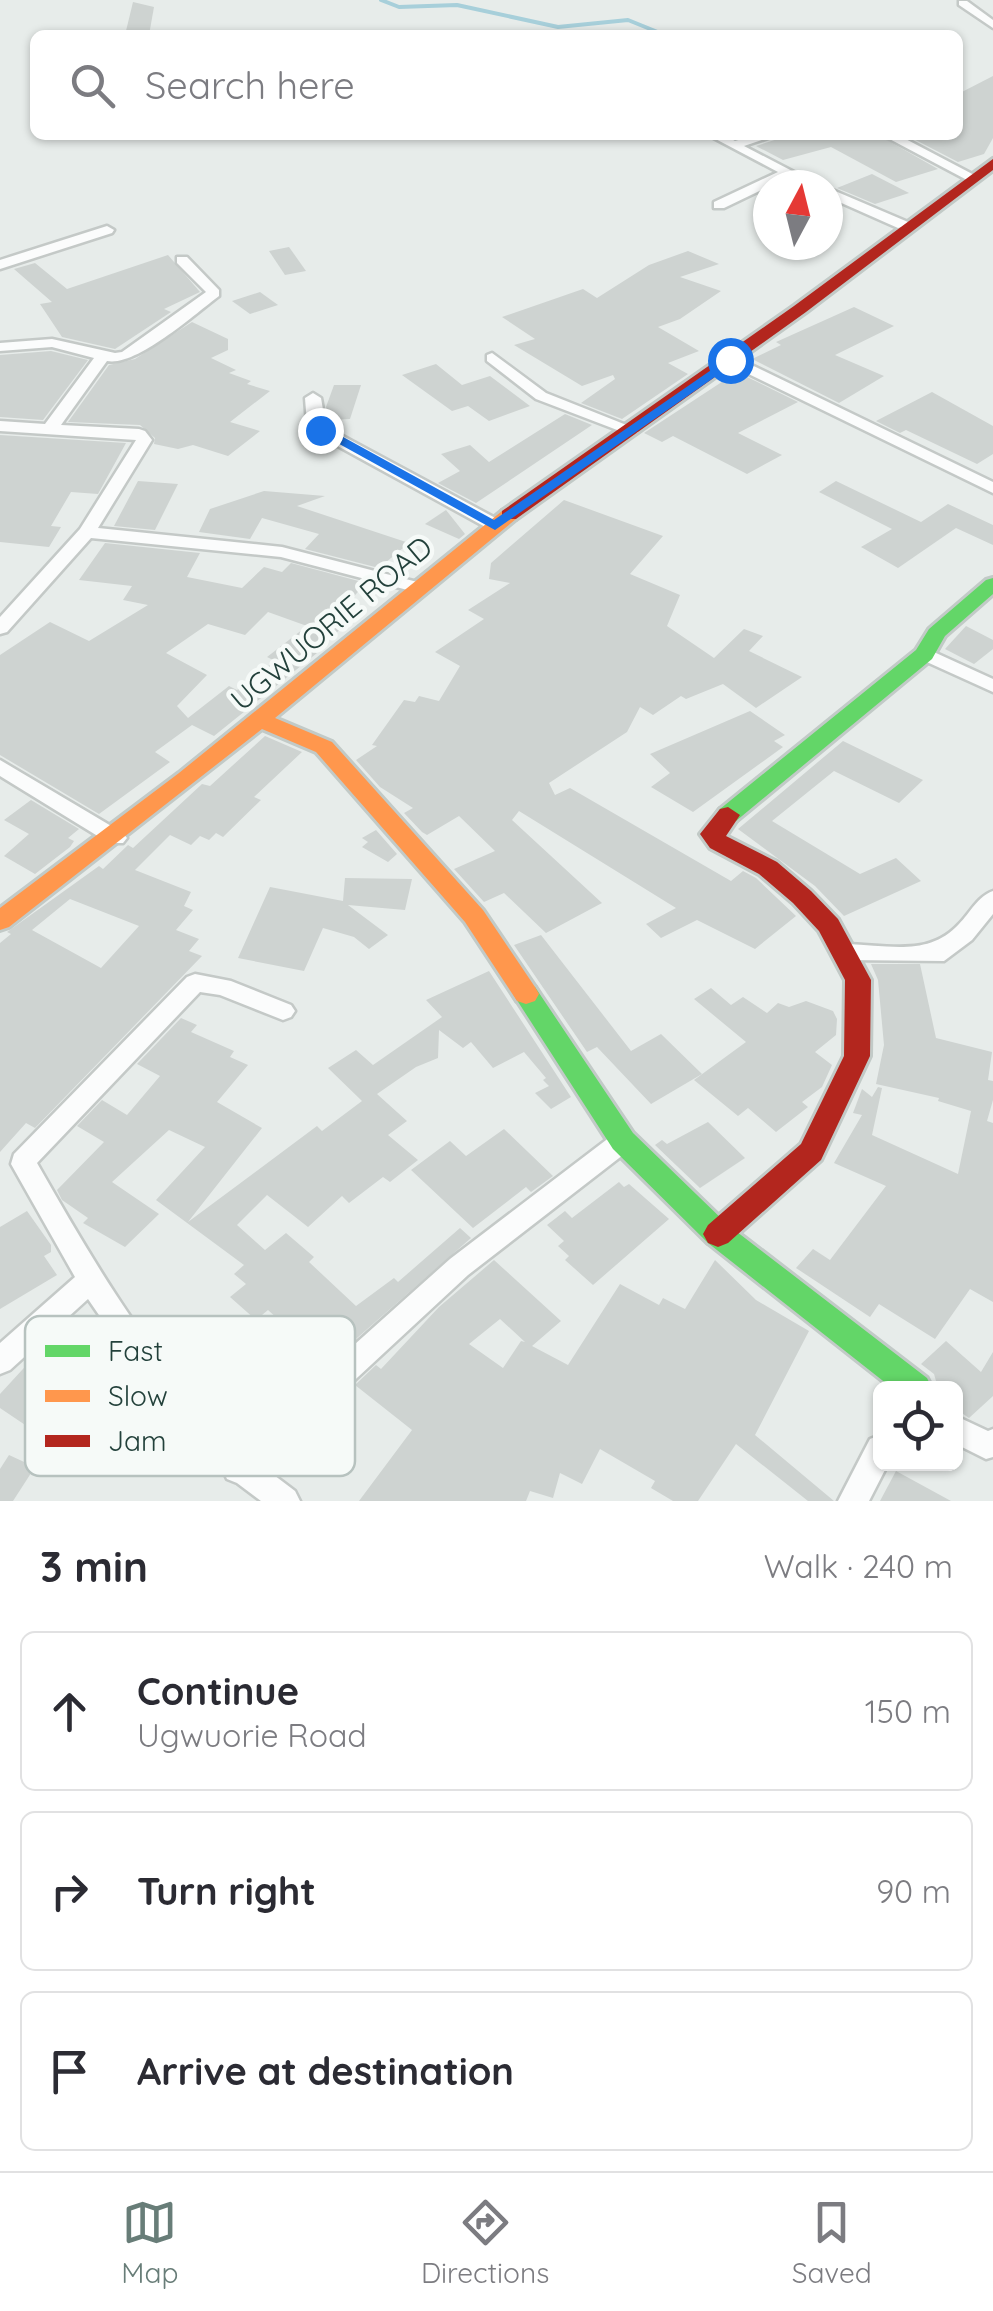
<!DOCTYPE html>
<meta charset="utf-8">
<style>
:root{--surface:#fff;--page:#f7f7f7;--text:#2b2b33;--muted:#7c7c81;--line:#e1e1e2;--accent:#687d78}
body{margin:0;font-family:Quicksand,sans-serif;background:var(--page);color:var(--text)}
.controls{position:absolute;right:30px;bottom:30px;display:grid;overflow:hidden;border-radius:15px;box-shadow:0 2px 8px #0004}
.controls button{width:90px;height:90px;display:grid;place-items:center;padding:0;border:0;border-bottom:2px solid var(--line);background:var(--surface);color:var(--text);font:50px sans-serif}
.compass{position:absolute;left:753px;top:170px;width:90px;height:90px;border-radius:50%;background:var(--surface);box-shadow:0 2px 8px #0004;rotate:7deg}
.stop{position:absolute;width:30px;height:30px;margin:-22px;border:8px solid #1a73e8;border-radius:50%;background:#fff}
.stop.end{background:#1a73e8;border-color:#fff;box-shadow:0 2px 10px #0008}
.list{margin:0;padding:0;list-style:none}
h2{display:flex;justify-content:space-between;align-items:center;height:130px;margin:0;padding:0 40px;font-size:42px}
h2 small{font-size:32px;font-weight:400;color:var(--muted)}
.list li{display:grid;grid-template-columns:65px 1fr auto;gap:30px;align-items:center;box-sizing:border-box;height:160px;margin:0 20px 20px;padding:0 20px;border:2px solid var(--line);border-radius:15px}
.list b{display:block;font-size:38px;white-space:nowrap}
.list p{margin:0;font-size:32px;white-space:nowrap;color:var(--muted)}
.list em{font-size:32px;font-style:normal;color:var(--muted)}
.icon{flex:none;width:55px;height:55px;fill:none;stroke:currentColor;stroke-width:2;stroke-linecap:round;stroke-linejoin:round}
.map{position:relative;flex:none;width:993px;height:1501px;overflow:hidden}
.search{position:absolute;background:var(--surface);box-shadow:0 2px 8px #0004;left:30px;right:30px;top:30px;height:110px;display:flex;align-items:center;gap:25px;box-sizing:border-box;padding:0 35px;border-radius:15px;color:var(--muted);font-size:38px}
.sheet{height:670px;background:var(--surface)}
nav{display:flex;justify-content:space-around;align-items:center;box-sizing:border-box;height:140px;border-top:2px solid var(--line);background:var(--surface);font-size:28px;color:var(--muted)}
nav a{display:grid;justify-items:center;gap:5px}
nav .on{color:var(--accent)}
.map>svg:first-child{display:block}
</style>
<div class="map">
<svg width="993" height="1501" viewBox="0 0 993 1501">
<rect width="100%" height="100%" fill="#e7ecea"/>
<g fill="none" stroke-linecap="round" stroke-linejoin="round">
<path stroke="#a7cfda" stroke-width="4" d="M381 0 399 7 457 5 558 27 628 20 665 35"/>
</g>
<g fill="#ced3d1" fill-rule="evenodd">
<path d="M133 2 154 7 149 35H125Z"/>
<path d="M993 76V138L984 154 958 162 906 135H958V94Z"/>
<path d="M790 135H878L938 169 896 182 831 147 783 160 756 146Z"/>
<path d="M872 174 909 193 875 204 837 188Z"/>
<path d="M289 247 306 271 285 275 269 251Z"/>
<path d="M688 251 719 264 680 277 721 291 680 319 658 327 699 351 668 363 688 374 622 419 581 403 615 379 613 375 582 386 514 345 535 339 502 317 583 289 597 298 649 265Z"/>
<path d="M168 255 200 292 164 309 171 312 115 349 62 337 40 304 52 302 14 269 35 263 67 289Z"/>
<path d="M260 292 278 305 250 314 232 301Z"/>
<path d="M854 307 894 326 835 355 884 376 839 403 752 359 781 345 776 342Z"/>
<path d="M192 322 228 339V350L211 358 236 370 229 373 251 381 247 384 270 391 230 422 260 431 228 456 193 445 178 449 154 444 155 438 140 425 68 422 109 365 135 359Z"/>
<path d="M51 351 88 360 43 420 0 417V355Z"/>
<path d="M436 364 462 385 490 376 530 406 489 421 468 406 452 411 402 375Z"/>
<path d="M737 372 798 402 738 433 782 455 747 474 673 436 662 442 644 433Z"/>
<path d="M334 385H361L350 419 329 420 326 407Z"/>
<path d="M932 392 993 426V454L977 464 906 430 900 433 876 421Z"/>
<path d="M565 414 592 425 476 503 438 483 460 471 441 454 470 445 489 462Z"/>
<path d="M0 435 126 443 98 494 71 492 51 526 61 527 49 547 0 542Z"/>
<path d="M138 481 178 484 155 530 114 526Z"/>
<path d="M836 481 921 522 948 504 993 525V545L956 528 898 568 861 547 892 529 819 492Z"/>
<path d="M264 491 325 496 297 506 409 543 379 568 305 549 319 534 262 518 250 539 199 532 210 509Z"/>
<path d="M564 500 663 536 630 574 680 595 667 626 714 658 744 629 763 636 749 651 802 677 756 708 723 684 686 699 681 696 653 715 640 707 627 732 549 783 555 795 570 788 731 881 743 871 756 878 796 916 755 949 697 920 661 938 646 924 676 908 519 811 512 820 602 903 546 933 504 893 484 902 454 869 495 851 459 816 427 835 422 832 404 813 413 808 380 787 356 760 377 746 372 745 404 700 415 702 419 696 439 701 460 666 435 652 484 619 468 610 510 583 489 579 491 563Z"/>
<path d="M446 510 465 534 459 539 425 524Z"/>
<path d="M105 543 200 553 187 577 242 588 264 567 282 572 291 563 366 583 347 604 364 611 313 651 317 653 214 736 192 725 155 752 170 762 99 814 0 755V655L50 622 89 641 148 605 123 600 132 586 79 580ZM268 612 307 626 267 657 275 661 237 690 229 686 188 718 177 706 207 675 166 653 208 624 245 635Z"/>
<path d="M966 626 993 640V649L974 664 945 649Z"/>
<path d="M750 711 785 735 774 741 783 747 693 812 651 787 670 773 650 754Z"/>
<path d="M265 736 302 752 254 797 261 800 223 837 216 833 209 840 200 836 191 845 170 835 135 870 191 892 184 906 193 910 176 930 199 939 189 951 202 956 35 1128 26 1123 0 1152V943L11 934 7 932 99 866 103 869 128 845 133 848 202 784 210 786ZM70 899 139 926 101 968 32 930Z"/>
<path d="M843 741 923 780 899 803 834 771 772 821 860 874 896 858 921 881 844 916 815 886 738 829Z"/>
<path d="M31 800 79 829 68 838 74 841 70 847 35 874 4 856 29 834 4 820Z"/>
<path d="M376 830 397 854 388 862 362 847 368 842 362 838Z"/>
<path d="M345 878 412 879 405 910 348 905 388 935 369 949 354 937 323 928 304 971 238 958 270 887 343 901Z"/>
<path d="M541 935 631 1051 661 1034 702 1074 651 1104 597 1047 587 1052 514 945Z"/>
<path d="M871 964H920L936 1038 992 1052 988 1080 993 1081V1100L987 1121 993 1123V1302L970 1289 935 1339 879 1304 870 1317 796 1268 813 1249 830 1260 886 1186 834 1163 862 1115 853 1113 862 1089 872 1097 878 1087 882 1088 872 1135 958 1174 971 1111 938 1101 939 1098 876 1084 884 1045 878 980Z"/>
<path d="M489 971 571 1097 551 1109 535 1093 549 1086 543 1080 546 1078 524 1052 493 1068 471 1042 463 1048 439 1030 438 1058 416 1067 377 1094 407 1121 388 1135 418 1160 390 1182 383 1177 349 1203 342 1196 308 1227 267 1195 237 1225 265 1250 286 1233 314 1257 309 1262 356 1306 394 1278 398 1282 460 1228 471 1238 283 1403 259 1379 300 1339 268 1310 256 1320 230 1297 246 1284 234 1274 244 1265 156 1200 205 1147 169 1130 112 1182 159 1214 125 1247 83 1223 88 1218 62 1200 57 1190 104 1142 77 1126 102 1100 127 1115 160 1076 137 1064 181 1018 197 1025 191 1032 234 1051 230 1057 248 1065 217 1102 262 1128 188 1222 317 1126 322 1131 362 1101 328 1068 356 1050 373 1065 442 1017 426 1000Z"/>
<path d="M711 988 731 1005 743 997 767 1013 778 1003 789 1007 806 1001 833 1011 837 1019 836 1035 815 1052 832 1065 822 1087 802 1102 808 1107 776 1132 748 1108 738 1116 694 1080 746 1042 694 999Z"/>
<path d="M708 1122 745 1158 700 1188 655 1145 662 1140 667 1144Z"/>
<path d="M504 1129 553 1176 531 1192 526 1187 473 1228 411 1170 450 1141 466 1156Z"/>
<path d="M619 1182 624 1187 629 1184 669 1219 593 1285 565 1260 569 1256 558 1246 564 1241 547 1225 565 1211 572 1218Z"/>
<path d="M27 1211 51 1245V1252L44 1256 57 1275 0 1309V1227Z"/>
<path d="M494 1260 561 1321 532 1346 568 1365 620 1284 659 1305 663 1298 685 1309 715 1260 756 1300 809 1331 755 1435 834 1501H808L736 1444 698 1501H673L651 1488 655 1481 600 1449 582 1484 560 1473 553 1498 530 1491 526 1501H359L412 1430 355 1385 376 1365 381 1369 439 1307ZM500 1319 525 1342 521 1341 503 1368 469 1344Z"/>
<path d="M946 1341 981 1372 993 1352V1396L969 1418 956 1409V1388H938L934 1374 921 1364Z"/>
<path d="M45 1345 79 1368 94 1350 110 1360 43 1437 0 1408V1394Z"/>
<path d="M9 1455 35 1467 13 1501H0V1469Z"/>
<path d="M896 1471 951 1501H880Z"/>
</g>
<g fill="none" stroke-linecap="round" stroke-linejoin="round">
<defs>
<g id="street">
<path d="M959 1H967L993 20V28L959 5Z"/>
<path d="M708 135H724L735 141 756 135H777L744 146 819 185H803L788 177 724 208H714V202L778 172Z"/>
<path d="M882 135H898L978 177 967 180Z"/>
<path d="M828 188 908 222 910 225 898 228 828 197Z"/>
<path d="M107 226 114 230 112 233 0 269V260Z"/>
<path d="M177 257H187L219 290V296C195 314 136 367 107 361L61 425 139 429 145 431 152 440 98 528 282 547 425 584 428 588 425 592 419 593 281 557 91 538 7 632 0 634V617L80 529 136 440 0 431V421L45 424 94 358 52 347 0 351V343L52 339 115 353 122 352 206 292 177 263Z"/>
<path d="M492 353 546 393 639 430 637 433H625L536 399 487 361V355Z"/>
<path d="M731 355 993 482V493L726 363 723 360Z"/>
<path d="M313 393 321 398 326 427 501 521 504 525 501 529H489L314 433 307 424 305 398Z"/>
<path d="M925 648 993 679V692L918 658 916 654 918 650Z"/>
<path d="M0 760 123 833 127 838 123 843H109L0 776Z"/>
<path d="M993 891V914L972 940 944 961 847 960 839 958 836 952 839 946 847 944C888 945 929 957 959 924 970 913 978 896 993 891Z"/>
<path d="M195 974 231 981 291 1005 295 1011 291 1017 283 1020 220 995 200 992 37 1163C95 1265 154 1366 240 1447L450 1259 614 1134 623 1131 632 1134 635 1141 632 1148 468 1275 262 1466 295 1491 300 1501H261L237 1483 227 1479 223 1470 158 1401 88 1299 10 1370 0 1374V1343L75 1277 11 1164 14 1154 187 977Z"/>
<path d="M956 1416 988 1431 993 1429V1457L986 1459 956 1444Z"/>
<path d="M880 1435V1464H888L869 1501H838L870 1439Z"/>
</g>
<g id="fast">
<path d="M993 578V594L945 636 932 659 736 821H720L716 815 720 809 916 650 929 629 986 580Z"/>
<path d="M526 984 535 987 633 1133 728 1225 927 1378 932 1388H892L708 1243 613 1149 513 994 517 987Z"/>
</g>
<path id="slow" d="M509 509 516 511V519L275 718 332 742 483 910 535 987 539 994 535 1001 526 1004 517 1001 465 922 316 752 262 729 9 927 0 930V908L179 773 502 511Z"/>
<g id="jam">
<path d="M993 159V170L806 312 516 519H502V511L794 306Z"/>
<path d="M728 807 740 815 726 836 777 862 811 891 838 919 871 980 870 1056 821 1160 728 1243 718 1247 708 1243 703 1234 708 1225 801 1144 844 1056 845 980 819 931 793 903 759 874 710 848 700 834 720 809Z"/>
</g>
</defs>
<use href="#street" stroke="#c4c9c7" stroke-width="5"/>
<use href="#fast" stroke="#c2cac7" stroke-width="6"/>
<use href="#slow" stroke="#c2cac7" stroke-width="6"/>
<use href="#jam" stroke="#c2cac7" stroke-width="6"/>
<use href="#street" fill="#fbfcfc" fill-rule="evenodd"/>
<use href="#fast" fill="#63d668" fill-rule="evenodd"/>
<use href="#slow" fill="#ff974d" fill-rule="evenodd"/>
<use href="#jam" fill="#b3261e" fill-rule="evenodd"/>
</g>
<path fill="#1a73e8" d="M730 357 735 363 495 530 314 430 325 427 494 520Z"/>
<g text-anchor="middle" dominant-baseline="central" stroke-width="9" stroke-linejoin="round" paint-order="stroke">
<g font-size="30" fill="#23413b" stroke="#f6faf8">
<text transform="translate(331 623) rotate(-40)">UGWUORIE ROAD</text>
</g>
</g>
<rect x="25" y="1316" width="330" height="160" rx="15" fill="#f6faf8" stroke="#b7c2bf" stroke-width="2.5"/>
<rect x="45" y="1345" width="45" height="12" fill="#63d668"/>
<rect x="45" y="1390" width="45" height="12" fill="#ff974d"/>
<rect x="45" y="1435" width="45" height="12" fill="#b3261e"/>
<g font-size="28" fill="#23413b">
<text x="108" y="1361">Fast</text>
<text x="108" y="1406">Slow</text>
<text x="108" y="1451">Jam</text>
</g>
</svg>
<div class="controls">
<button><svg class="icon" aria-label="locate" viewBox="0 0 24 24"><circle cx="12" cy="12" r="6"/><path d="M12 2v4M12 18v4M2 12h4M18 12h4"/></svg></button>
</div>
<svg class="compass" viewBox="-18 -18 36 36"><path d="M0-13l5 13h-10z" fill="#e53935"/><path d="M0 13l5-13h-10z" fill="#7c7c81"/></svg>
<div class="stop" style="left:730px;top:360px"></div>
<div class="stop end" style="left:320px;top:430px"></div>
<div class="search"><svg class="icon" aria-label="search" viewBox="0 0 24 24"><circle cx="10" cy="10" r="6"/><path d="M15 15l6 6"/></svg>Search here</div>
</div>
<section class="sheet">
<h2>3 min<small>Walk · 240 m</small></h2>
<ul class="list">
<li><svg class="icon" aria-label="ahead" viewBox="0 0 24 24"><path d="M12 20V5M6 11l6-6 6 6"/></svg><div><b>Continue</b><p>Ugwuorie Road</p></div><em>150 m</em></li>
<li><svg class="icon" aria-label="right" viewBox="0 0 24 24"><path d="M7 20v-9h11M14 6l5 5-5 5"/></svg><div><b>Turn right</b></div><em>90 m</em></li>
<li><svg class="icon" aria-label="arrive" viewBox="0 0 24 24"><path d="M6 21V4h12l-3 4 3 4H6"/></svg><div><b>Arrive at destination</b></div></li>
</ul>
</section>
<nav>
<a class="on"><svg class="icon" aria-label="map" viewBox="0 0 24 24"><path d="M3 6l6-2 6 2 6-2v14l-6 2-6-2-6 2zM9 4v14M15 6v14"/></svg>Map</a>
<a><svg class="icon" aria-label="directions" viewBox="0 0 24 24"><path d="M12 3l9 9-9 9-9-9zM9 14v-3h6M13 9l2 2-2 2"/></svg>Directions</a>
<a><svg class="icon" aria-label="saved" viewBox="0 0 24 24"><path d="M7 4h10v16l-5-4-5 4z"/></svg>Saved</a>
</nav>
